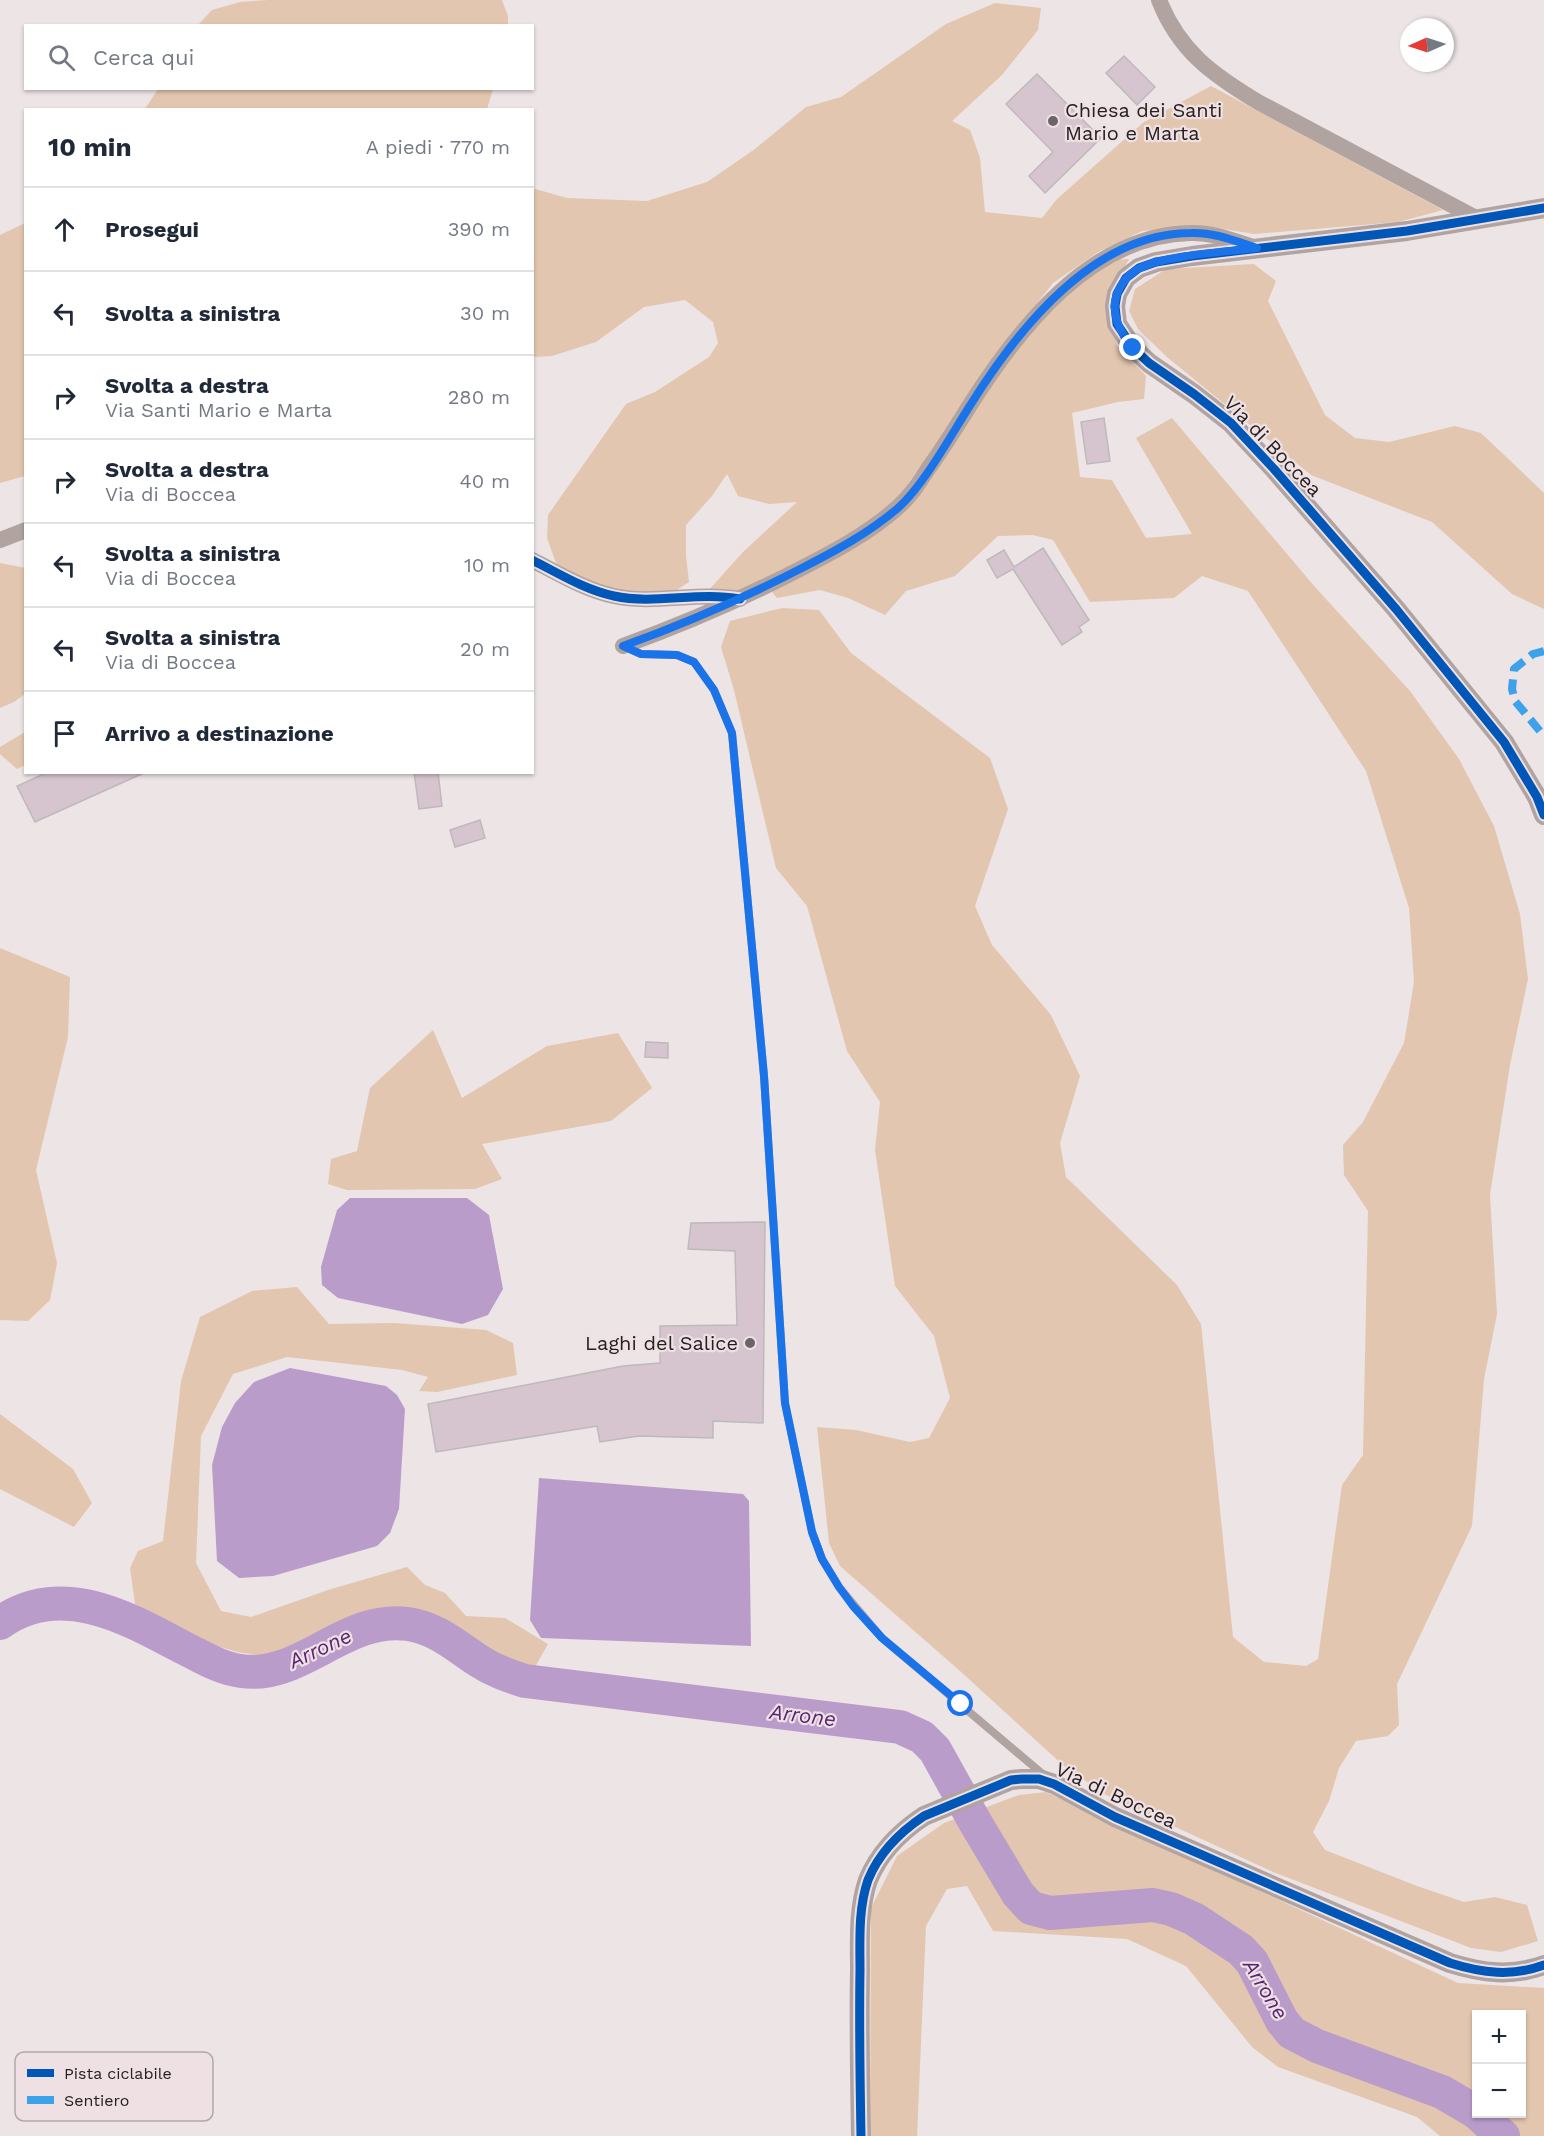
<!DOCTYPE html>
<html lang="it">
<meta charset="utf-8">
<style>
:root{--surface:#fff;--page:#f2f2f3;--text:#1f2937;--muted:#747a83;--line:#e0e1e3}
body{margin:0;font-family:"Work Sans",sans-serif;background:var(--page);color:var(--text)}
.controls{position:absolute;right:18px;bottom:18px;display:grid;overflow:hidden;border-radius:0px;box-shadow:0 2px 4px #0004}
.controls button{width:54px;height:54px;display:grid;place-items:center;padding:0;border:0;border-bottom:2px solid var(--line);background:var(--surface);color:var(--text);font:30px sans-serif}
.compass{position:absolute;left:1400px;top:18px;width:54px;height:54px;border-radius:50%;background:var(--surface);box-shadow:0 2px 4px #0004;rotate:267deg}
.stop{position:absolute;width:18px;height:18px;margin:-14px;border:4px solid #1a73e8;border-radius:50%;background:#fff}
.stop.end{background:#1a73e8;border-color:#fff;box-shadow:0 2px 6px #0008}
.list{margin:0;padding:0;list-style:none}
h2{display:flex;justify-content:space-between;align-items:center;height:78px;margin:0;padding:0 24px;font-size:26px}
h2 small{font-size:20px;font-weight:400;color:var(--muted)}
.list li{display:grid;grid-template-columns:39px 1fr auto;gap:18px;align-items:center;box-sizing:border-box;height:84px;padding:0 24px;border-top:2px solid var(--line)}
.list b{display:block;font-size:22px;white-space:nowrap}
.list p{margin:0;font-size:20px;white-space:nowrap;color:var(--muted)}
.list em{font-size:20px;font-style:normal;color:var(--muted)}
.icon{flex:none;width:33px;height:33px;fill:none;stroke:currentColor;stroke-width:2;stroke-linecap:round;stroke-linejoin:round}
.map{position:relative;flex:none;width:1544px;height:2136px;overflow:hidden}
.search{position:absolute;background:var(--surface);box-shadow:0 2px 4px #0004;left:24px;top:24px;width:510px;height:66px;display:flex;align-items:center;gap:15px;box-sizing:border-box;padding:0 21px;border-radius:0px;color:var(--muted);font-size:22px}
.panel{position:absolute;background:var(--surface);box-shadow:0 2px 4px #0004;left:24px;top:108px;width:510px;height:666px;border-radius:0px}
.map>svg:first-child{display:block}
</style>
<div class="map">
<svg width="1544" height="2136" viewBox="0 0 1544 2136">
<rect width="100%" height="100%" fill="#ece4e5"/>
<g fill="#e3c6af" fill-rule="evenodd">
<path d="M268 0H502L508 16V25H198L212 10 240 2Z"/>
<path d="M995 3 1041 8 1038 30 1002 75 952 121 970 130 980 158 985 212 1042 218 1057 199 1144 122 1211 86 1443 210 1398 222 1254 234 1206 226 1142 231 1098 252 1053 283 1007 342 897 500 856 532 711 608 699 601 743 552 797 502 769 504 738 496 727 474 712 496 686 525V555L689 582 663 599 587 585 556 563 547 538 548 515 626 404 655 392 709 357 718 343 713 322 685 300 644 307 596 342 552 356 533 357 532 188 567 198 647 201 707 182 755 149 806 107 841 97 946 24Z"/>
<path d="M158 89V88L493 89 487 109H145Z"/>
<path d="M25 223V476L0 483V235Z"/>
<path d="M1129 259 1120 277 1109 312 1117 345 1146 376 1144 399 1118 402 1072 413 1080 477 1112 480 1146 538 1192 534 1136 438 1172 418 1315 587 1410 691 1459 759 1494 826 1520 914 1528 979 1510 1065 1490 1195 1497 1314 1484 1379 1472 1526 1397 1684 1399 1725 1388 1736 1356 1741 1339 1768 1329 1801 1313 1832 1325 1850 1417 1886 1464 1902 1495 1897 1527 1905 1538 1941 1501 1952 1471 1948 1273 1872 1106 1795 1064 1766 960 1671 840 1566 829 1543 817 1427 856 1430 910 1442 929 1438 950 1398 934 1336 895 1286 875 1150 880 1102 847 1051 807 906 776 868 734 690 721 647 730 621 782 608 819 610 851 653 990 758 1008 809 975 906 992 945 1051 1015 1080 1076 1060 1143 1066 1177 1177 1285 1201 1324 1233 1637 1264 1662 1306 1666 1318 1659 1342 1485 1363 1455 1368 1211 1344 1175 1343 1145 1363 1122 1404 1043 1414 982 1409 908 1366 771 1248 591 1202 576 1174 598 1090 602 1053 540 1033 535 998 536 955 576 906 591 885 615 848 598 820 590 777 598 771 591 877 529 1039 320 1108 260Z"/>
<path d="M1254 264 1276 281 1268 301 1325 415 1355 438 1389 442 1455 426 1481 433 1544 493V609L1512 594 1432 522 1311 475 1167 357 1138 329 1129 311 1135 289 1166 269Z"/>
<path d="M0 563 26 568 25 694 14 702 0 708Z"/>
<path d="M25 732V765L17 769 0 754V747Z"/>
<path d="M0 948 70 977 68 1037 36 1170 57 1263 50 1300 28 1321 0 1320Z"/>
<path d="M433 1030 462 1098 547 1046 618 1033 652 1088 611 1121 482 1144 502 1179 475 1189 347 1190 328 1184 331 1159 357 1151 370 1088Z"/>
<path d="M297 1287 329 1324 394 1323 486 1330 513 1343 517 1375 437 1392 419 1391 428 1377 402 1370 287 1357 233 1374 201 1436 196 1563 221 1611 251 1617 328 1590 407 1567 425 1585 445 1593 466 1616 505 1618 548 1644 535 1667 501 1662 442 1627 386 1612 279 1658 237 1652 172 1632 135 1604 130 1568 138 1551 163 1541 181 1381 200 1317 252 1291Z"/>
<path d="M0 1414 73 1469 92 1503 74 1527 0 1489Z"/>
<path d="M1046 1792 1458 1983 1544 1988V2136H1440L1417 2117 1278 2067 1252 2047 1186 1966 1127 1939 993 1931 967 1886 947 1889 926 1926 917 2136H870L871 1908 897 1856 944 1823 1019 1795ZM1476 2014H1522V2114H1476Z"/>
</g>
<g fill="#ba9cca">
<path d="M350 1198H467L489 1215 503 1289 488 1315 462 1324 338 1298 322 1285 321 1267 337 1210Z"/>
<path d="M290 1368 386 1386 397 1395 405 1409 399 1509 390 1533 377 1546 273 1576 239 1578 217 1561 212 1465 222 1427 235 1403 254 1382Z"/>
<path d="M539 1478 743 1494 749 1501 751 1646 541 1638 530 1620Z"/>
</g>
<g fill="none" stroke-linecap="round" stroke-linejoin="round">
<g stroke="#ba9cca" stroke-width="34">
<path d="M0 1623C60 1580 126 1617 182 1647 201 1656 219 1668 241 1671 301 1680 345 1615 408 1624 436 1628 456 1646 479 1661 494 1671 509 1676 525 1681L900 1727 922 1737 935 1750 975 1822 1018 1894 1031 1908 1050 1913 1153 1905 1171 1909 1194 1919 1241 1950 1252 1962 1282 2021 1292 2033 1317 2046 1442 2092 1476 2112"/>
<path d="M1478 2114 1503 2136"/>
</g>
</g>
<g fill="#d6c5ce" stroke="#beb9ba" stroke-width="1.5">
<path d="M1124 56 1155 87 1137 105 1106 73Z"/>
<path d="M1037 74 1101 138 1045 193 1029 176 1053 152 1006 104Z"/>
<path d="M1104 418 1110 461 1087 464 1081 422Z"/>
<path d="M1043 548 1089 620 1079 627 1082 632 1062 645 1013 569 997 578 987 560 1004 550 1014 567Z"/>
<path d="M48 772H146L35 822 17 786Z"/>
<path d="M414 772H438L442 806 419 809Z"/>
<path d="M480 820 485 838 455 847 450 830Z"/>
<path d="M646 1042 668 1043V1058L645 1057Z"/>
<path d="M765 1222 763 1423 713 1421V1438L639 1436 600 1442 597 1426 436 1452 428 1404 623 1366 660 1363V1326L737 1325 735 1251 688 1249 691 1223Z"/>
</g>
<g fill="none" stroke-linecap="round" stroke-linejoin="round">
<path stroke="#b0a3a0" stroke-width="8" d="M626 647 641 654 677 655 694 662 714 690 732 733 764 1076 785 1403 812 1532 822 1559 839 1587 882 1638 1045 1776"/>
<g stroke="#b0a3a0" stroke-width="16">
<path d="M1159 0C1179 51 1213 75 1258 102L1476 218"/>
<path d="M0 540 26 530"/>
<path d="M532 560C558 573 585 590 614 596 655 605 698 591 740 599"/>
<path d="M623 646C684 624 744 598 802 568 835 551 869 533 897 508 910 497 919 483 928 469 943 448 957 426 970 405 1019 328 1091 235 1190 233 1213 232 1234 241 1256 248"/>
</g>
<g stroke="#b0a3a0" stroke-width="20">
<path d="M1544 208 1407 231 1192 256 1156 262 1139 268 1126 278 1117 294 1115 306 1117 324 1133 348 1149 363 1194 394 1231 423 1274 469 1396 609 1504 742 1537 797 1544 815"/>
<path d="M861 2136C860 2081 859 2026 860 1971 860 1941 858 1909 868 1880 879 1853 900 1832 924 1816L1011 1780 1022 1779H1039L1054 1784 1115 1817 1450 1963C1482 1973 1512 1977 1544 1965"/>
</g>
<path stroke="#3ea2ea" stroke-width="8" stroke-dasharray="15 8" stroke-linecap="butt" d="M1544 651 1533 654 1514 669 1512 689 1515 701 1544 736"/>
<defs>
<g id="cycleway">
<path d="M1544 208 1407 231 1192 256 1156 262 1139 268 1126 278 1117 294 1115 306 1117 324 1133 348 1149 363 1194 394 1231 423 1274 469 1396 609 1504 742 1537 797 1544 815"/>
<path d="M532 560C558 573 585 590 614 596 655 605 698 591 740 599"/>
<path d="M861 2136C860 2081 859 2026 860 1971 860 1941 858 1909 868 1880 879 1853 900 1832 924 1816L1011 1780 1022 1779H1039L1054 1784 1115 1817 1450 1963C1482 1973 1512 1977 1544 1965"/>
</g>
</defs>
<use href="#cycleway" stroke="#efe1e3" stroke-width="13"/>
<use href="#cycleway" stroke="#0057b8" stroke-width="9"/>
</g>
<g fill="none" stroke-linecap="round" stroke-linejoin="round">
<path stroke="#1a73e8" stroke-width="8" d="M961 1704 882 1638 853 1606 839 1587 822 1559 812 1532 785 1403 764 1076 732 733 714 690 694 662 677 655 641 654 623 646C684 624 744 598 802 568 835 551 869 533 898 508 924 485 951 435 971 404 1018 329 1093 233 1191 233 1214 232 1235 241 1257 248 1226 252 1163 255 1138 269 1126 276 1117 288 1115 302 1113 320 1122 335 1133 348"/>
</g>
<g fill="#6b6566" stroke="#efe1e3" stroke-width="2">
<circle cx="1053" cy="121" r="6"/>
<circle cx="750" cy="1343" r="6"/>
</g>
<g text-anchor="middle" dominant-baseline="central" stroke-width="4.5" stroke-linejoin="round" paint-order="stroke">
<g font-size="20" fill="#252021" stroke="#efe1e3" text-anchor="start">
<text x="1065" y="110">Chiesa dei Santi<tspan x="1065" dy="23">Mario e Marta</tspan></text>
<text x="738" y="1343" text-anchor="end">Laghi del Salice</text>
</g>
<g font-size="20" fill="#252021" stroke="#efe1e3">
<text transform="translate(1273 446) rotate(46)">Via di Boccea</text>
<text transform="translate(1116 1795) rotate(25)">Via di Boccea</text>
</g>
<g font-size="21" font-style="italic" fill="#582574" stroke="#efe1e3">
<text transform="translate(320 1648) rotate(-25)">Arrone</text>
<text transform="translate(803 1715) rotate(7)">Arrone</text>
<text transform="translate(1266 1989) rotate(59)">Arrone</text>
</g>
</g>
<rect x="15" y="2052" width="198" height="69" rx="9" fill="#efe1e3" stroke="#b2a7a9" stroke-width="1.5"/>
<rect x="27" y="2069" width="27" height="8" fill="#0057b8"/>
<rect x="27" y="2096" width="27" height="8" fill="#3ea2ea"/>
<g font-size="16" fill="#252021">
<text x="64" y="2079">Pista ciclabile</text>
<text x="64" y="2106">Sentiero</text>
</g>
</svg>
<div class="controls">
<button>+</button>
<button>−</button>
</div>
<svg class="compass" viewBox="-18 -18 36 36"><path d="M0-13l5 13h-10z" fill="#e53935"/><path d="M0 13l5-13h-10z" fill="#747a83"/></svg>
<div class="stop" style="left:961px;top:1704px"></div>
<div class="stop end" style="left:1133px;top:348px"></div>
<div class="search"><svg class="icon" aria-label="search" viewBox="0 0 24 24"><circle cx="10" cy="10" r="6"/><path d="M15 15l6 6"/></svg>Cerca qui</div>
<section class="panel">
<h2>10 min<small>A piedi · 770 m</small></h2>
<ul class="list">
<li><svg class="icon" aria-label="ahead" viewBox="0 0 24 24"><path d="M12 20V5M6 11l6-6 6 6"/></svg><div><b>Prosegui</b></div><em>390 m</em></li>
<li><svg class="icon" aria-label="left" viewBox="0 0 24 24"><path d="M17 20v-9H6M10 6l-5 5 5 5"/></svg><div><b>Svolta a sinistra</b></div><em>30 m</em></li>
<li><svg class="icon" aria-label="right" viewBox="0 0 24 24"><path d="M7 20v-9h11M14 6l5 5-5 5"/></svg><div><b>Svolta a destra</b><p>Via Santi Mario e Marta</p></div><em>280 m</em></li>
<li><svg class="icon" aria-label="right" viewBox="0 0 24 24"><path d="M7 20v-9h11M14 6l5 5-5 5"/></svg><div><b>Svolta a destra</b><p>Via di Boccea</p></div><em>40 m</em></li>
<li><svg class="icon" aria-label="left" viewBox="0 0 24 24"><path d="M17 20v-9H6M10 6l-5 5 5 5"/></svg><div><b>Svolta a sinistra</b><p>Via di Boccea</p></div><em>10 m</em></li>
<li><svg class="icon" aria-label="left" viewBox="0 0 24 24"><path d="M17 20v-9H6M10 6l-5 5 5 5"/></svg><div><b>Svolta a sinistra</b><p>Via di Boccea</p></div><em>20 m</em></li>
<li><svg class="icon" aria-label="arrive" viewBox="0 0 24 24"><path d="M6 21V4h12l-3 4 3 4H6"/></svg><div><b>Arrivo a destinazione</b></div></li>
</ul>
</section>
</div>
